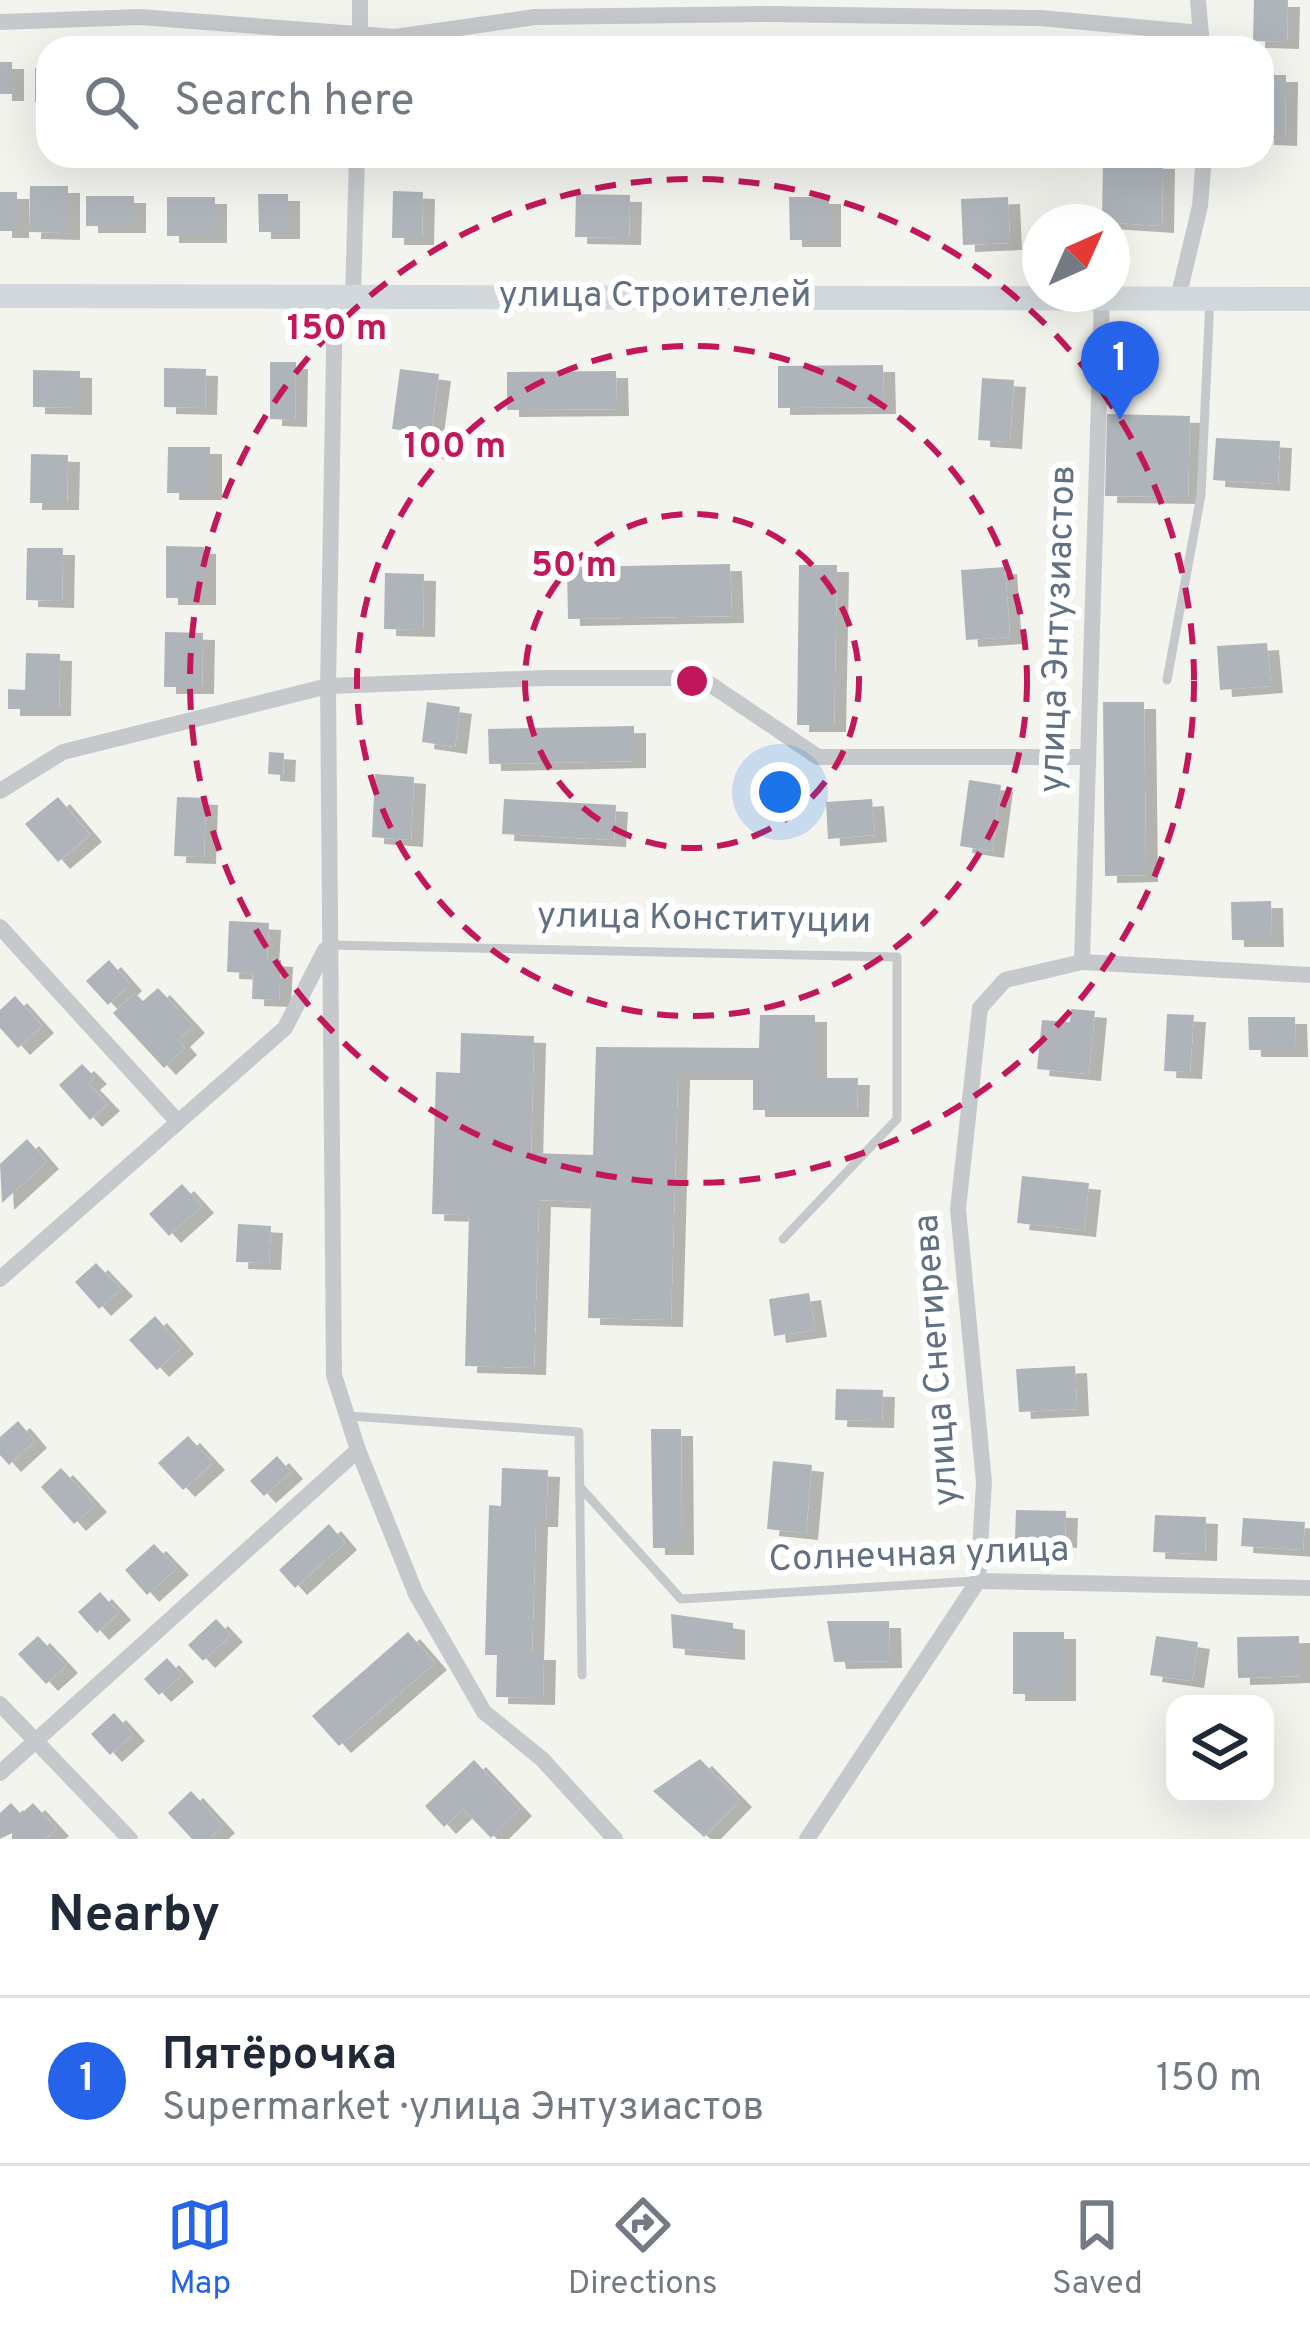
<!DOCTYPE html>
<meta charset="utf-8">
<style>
:root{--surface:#fff;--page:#f2f2f3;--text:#1f2937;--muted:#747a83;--line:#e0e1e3;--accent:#2563eb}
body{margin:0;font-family:Overpass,sans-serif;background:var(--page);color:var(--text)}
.controls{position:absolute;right:36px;bottom:36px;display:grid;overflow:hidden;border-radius:24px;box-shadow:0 12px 48px #0002}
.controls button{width:108px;height:108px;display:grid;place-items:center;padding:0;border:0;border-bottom:3px solid var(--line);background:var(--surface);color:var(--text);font:60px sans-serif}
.compass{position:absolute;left:1022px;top:204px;width:108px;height:108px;border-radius:50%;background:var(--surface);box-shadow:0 12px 48px #0002;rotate:45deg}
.you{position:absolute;left:780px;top:792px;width:42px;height:42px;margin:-30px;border:9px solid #fff;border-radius:50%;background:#1a73e8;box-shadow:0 0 0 18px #1a73e833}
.badge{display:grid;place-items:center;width:78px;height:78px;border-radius:50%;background:var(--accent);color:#fff;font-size:39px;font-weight:700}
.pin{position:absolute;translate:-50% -99px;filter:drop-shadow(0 3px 6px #0008)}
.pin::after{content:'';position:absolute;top:63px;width:42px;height:36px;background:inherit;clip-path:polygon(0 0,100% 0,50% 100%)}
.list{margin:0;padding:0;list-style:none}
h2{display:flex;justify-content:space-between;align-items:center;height:156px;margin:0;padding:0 48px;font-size:51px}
h2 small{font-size:39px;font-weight:400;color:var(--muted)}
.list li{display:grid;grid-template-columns:78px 1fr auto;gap:36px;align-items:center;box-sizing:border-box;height:168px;padding:0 48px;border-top:3px solid var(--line)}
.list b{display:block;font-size:45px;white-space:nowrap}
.list p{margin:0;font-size:39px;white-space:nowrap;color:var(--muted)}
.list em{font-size:39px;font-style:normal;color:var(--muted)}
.icon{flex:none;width:66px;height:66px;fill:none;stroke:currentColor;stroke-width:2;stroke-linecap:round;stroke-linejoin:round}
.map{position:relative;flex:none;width:1310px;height:1839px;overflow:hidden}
.search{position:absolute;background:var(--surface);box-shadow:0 12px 48px #0002;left:36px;right:36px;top:36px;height:132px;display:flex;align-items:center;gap:30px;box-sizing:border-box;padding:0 42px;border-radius:36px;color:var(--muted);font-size:45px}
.sheet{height:324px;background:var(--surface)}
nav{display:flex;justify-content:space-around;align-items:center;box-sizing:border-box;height:168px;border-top:3px solid var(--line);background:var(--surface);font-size:33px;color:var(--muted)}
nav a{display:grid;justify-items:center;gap:6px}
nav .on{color:var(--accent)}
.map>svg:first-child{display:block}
</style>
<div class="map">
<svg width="1310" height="1839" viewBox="0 0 1310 1839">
<defs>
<filter id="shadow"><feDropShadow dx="12" dy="7" stdDeviation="0" flood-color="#0004"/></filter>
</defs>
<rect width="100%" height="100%" fill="#f4f4ef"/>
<g fill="#aeb4ba" filter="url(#shadow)">
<path d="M1254 0H1288L1287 42 1253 41Z"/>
<rect x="0" y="62" width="12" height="32"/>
<path d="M35 68 48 69V102H35Z"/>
<path d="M1262 75H1286L1285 139 1262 138Z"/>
<path d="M1103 161 1163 162 1162 226 1102 222Z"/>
<path d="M30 186H68V233L29 232Z"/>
<path d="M393 191 423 192 422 238H392Z"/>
<rect x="0" y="192" width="17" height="39"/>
<path d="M258 194H288V232H259Z"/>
<path d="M576 194 630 195 629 238 575 237Z"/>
<rect x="86" y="196" width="48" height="30"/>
<rect x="167" y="197" width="48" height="39"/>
<path d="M789 197H829V240H790Z"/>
<path d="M1008 197 1010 243 963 245 961 199Z"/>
<path d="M270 362H296L295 420 270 419Z"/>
<path d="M883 365 884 407 778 408V366Z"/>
<path d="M164 368 206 369 205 408 164 407Z"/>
<path d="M400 369 439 374 431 434 392 429Z"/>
<path d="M33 370 80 371V408L33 407Z"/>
<path d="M616 371 617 409 507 410V372Z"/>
<path d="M982 378 1014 380 1010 442 978 440Z"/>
<path d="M1107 414 1190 416 1188 497 1105 496Z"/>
<path d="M1216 438 1280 441 1278 484 1213 480Z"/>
<path d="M168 447H210V493H167Z"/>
<path d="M31 454 68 455 67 503H30Z"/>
<path d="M166 546 204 547V598H166Z"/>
<path d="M27 548H63L62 601 26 600Z"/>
<path d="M730 564 732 616 568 619 567 567Z"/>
<path d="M799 565H837L834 725H797Z"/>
<path d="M1005 567 1010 637 966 640 961 570Z"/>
<path d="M385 573 424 574 423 630 384 629Z"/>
<path d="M165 632 203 633 202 687H164Z"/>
<path d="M1267 643 1271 686 1220 690 1217 646Z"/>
<path d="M26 653 60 654 59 709H8V689L25 690Z"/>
<path d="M427 702 460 707 455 747 422 742Z"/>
<path d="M1103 702H1144L1146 875 1105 876Z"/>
<path d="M634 726V761L489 764 488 729Z"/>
<path d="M269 752 284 753 283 775 268 774Z"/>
<path d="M375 774 414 777 411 840 372 837Z"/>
<path d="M969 780 1001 785 992 851 960 846Z"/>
<path d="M58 797 90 835 58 862 25 824Z"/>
<path d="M177 797 206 798 204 857 174 856Z"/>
<path d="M504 799 616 805 614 840 502 834Z"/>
<path d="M872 799 875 835 828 839 826 802Z"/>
<path d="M1271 901 1272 940H1232L1231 902Z"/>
<path d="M229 921 269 923 267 959 281 960 279 1000 252 999 253 973 227 972Z"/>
<path d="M109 960 130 984 108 1005 86 981Z"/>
<path d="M158 988 193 1026 178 1040 185 1048 164 1068 113 1013 135 993 143 1001Z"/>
<path d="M15 996 42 1026 18 1048 0 1028V1010Z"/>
<path d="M1071 1009 1095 1011 1089 1074 1037 1069 1042 1020 1070 1022Z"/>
<path d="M1167 1014 1194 1015 1190 1072 1164 1071Z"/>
<path d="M760 1015H815V1078H858L857 1110H753V1073H678L671 1320 588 1318 591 1202 539 1200 534 1368 465 1366 469 1215 432 1214 436 1072 460 1073 461 1033 534 1036 531 1153 593 1155 596 1047 759 1048Z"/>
<path d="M1248 1017H1295L1296 1050H1249Z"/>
<path d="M82 1064 95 1077 88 1083 108 1104 90 1120 59 1085Z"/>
<path d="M27 1139 47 1162 2 1203 0 1164Z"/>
<path d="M1022 1176 1089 1183 1084 1230 1017 1223Z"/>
<path d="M182 1184 202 1206 169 1236 149 1214Z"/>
<path d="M238 1224 271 1226 269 1263 236 1262Z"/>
<path d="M96 1263 121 1289 99 1309 75 1282Z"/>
<path d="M809 1293 815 1330 774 1336 769 1299Z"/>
<path d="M155 1316 182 1347 157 1370 129 1340Z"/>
<path d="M1075 1366 1077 1409 1019 1412 1016 1369Z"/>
<path d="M836 1389 883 1390 882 1421 835 1420Z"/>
<path d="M18 1421 35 1441 9 1465 0 1455V1437Z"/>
<path d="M651 1429H681L682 1548H653Z"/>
<path d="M188 1436 213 1463 183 1490 158 1463Z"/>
<path d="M277 1456 291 1472 264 1496 250 1481Z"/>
<path d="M773 1461 812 1465 806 1533 767 1529Z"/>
<path d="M61 1468 95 1505 74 1524 41 1487Z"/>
<path d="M502 1468 548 1470 546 1520H536L532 1653H544L543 1698 496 1697 497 1655H485L489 1505 501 1506Z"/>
<path d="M1016 1510 1066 1511 1065 1541 1015 1539Z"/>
<path d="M1155 1515 1206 1517 1205 1554 1153 1552Z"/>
<path d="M1243 1518 1305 1522 1303 1550 1241 1546Z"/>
<path d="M329 1524 345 1543 295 1588 279 1570Z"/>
<path d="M154 1544 177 1568 147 1595 125 1570Z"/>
<path d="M100 1592 119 1613 97 1633 78 1612Z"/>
<path d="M671 1614 733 1623V1653L673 1648Z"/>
<path d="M216 1619 231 1635 203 1661 188 1645Z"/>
<path d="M827 1621H889L890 1661 834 1662Z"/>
<path d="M408 1632 435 1663 339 1746 312 1716Z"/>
<rect x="1013" y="1632" width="51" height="62"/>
<path d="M38 1636 66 1666 46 1684 18 1654Z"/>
<path d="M1156 1636 1198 1642 1192 1681 1150 1675Z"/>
<path d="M1299 1636V1676L1238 1678 1237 1637Z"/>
<path d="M167 1658 182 1675 159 1695 144 1679Z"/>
<path d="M114 1713 133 1734 110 1755 91 1734Z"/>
<path d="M700 1759 740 1800 704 1837 653 1791Z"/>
<path d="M474 1760 520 1809 491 1838 463 1809 444 1827 425 1806Z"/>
<path d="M191 1791 223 1826 209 1839H192L168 1813Z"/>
<path d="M11 1803 21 1814 33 1803 57 1829 45 1839H18L12 1833 0 1839V1813Z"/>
</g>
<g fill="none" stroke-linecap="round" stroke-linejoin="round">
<g stroke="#c6c9cc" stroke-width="9">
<path d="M1167 680 1201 495 1210 299"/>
<path d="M328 945 897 957V1119L783 1239"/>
<path d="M349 1416 579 1432 582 1675"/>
<path d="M580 1487 681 1599 975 1581"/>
</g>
<g stroke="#c6c9cc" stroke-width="16">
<path d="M1198 0 1202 48"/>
<path d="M0 22 140 17 395 37 535 17 769 14 1041 18 1201 33"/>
<path d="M360 48V0"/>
<path d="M335 297 328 686 334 1375 358 1450 416 1594 484 1712 542 1759 615 1839"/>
<path d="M353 297 357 156"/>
<path d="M1178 298 1200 206 1204 156"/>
<path d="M0 791 63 752 328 686 546 678H701L818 757H1088"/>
<path d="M0 927 178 1122"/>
<path d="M1082 962 1102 298"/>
<path d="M0 1279 285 1028 325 950"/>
<path d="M978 1581 1310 1588"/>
<path d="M0 1704 130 1839"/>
<path d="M0 1773 358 1450"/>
<path d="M807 1839 978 1581 984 1482 958 1209 980 1008 1005 980 1082 962 1310 975"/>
</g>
<path stroke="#d2d8dc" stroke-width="24" d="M0 296 1310 299"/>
</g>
<g fill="none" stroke="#c2185b" stroke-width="6" stroke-dasharray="21 15">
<circle cx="692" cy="681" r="167"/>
<circle cx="692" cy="681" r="335"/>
<circle cx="692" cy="681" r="502"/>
</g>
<g text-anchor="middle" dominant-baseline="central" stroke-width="12" stroke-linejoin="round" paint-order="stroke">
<g font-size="36" fill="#617183" stroke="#fff">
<text x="655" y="297">улица Строителей</text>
<text transform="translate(1059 629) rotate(-88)">улица Энтузиастов</text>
<text transform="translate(704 920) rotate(1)">улица Конституции</text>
<text transform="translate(938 1360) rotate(-94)">улица Снегирева</text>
<text transform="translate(919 1556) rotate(-2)">Солнечная улица</text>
</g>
</g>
<circle cx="692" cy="681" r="18" fill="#c2185b" stroke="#fff" stroke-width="6"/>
<g font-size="36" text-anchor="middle" font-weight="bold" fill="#c2185b" stroke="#fff" stroke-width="12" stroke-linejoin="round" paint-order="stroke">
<text x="337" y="339">150 m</text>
<text x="455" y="457">100 m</text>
<text x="574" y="576">50 m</text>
</g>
</svg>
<div class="controls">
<button><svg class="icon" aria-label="layers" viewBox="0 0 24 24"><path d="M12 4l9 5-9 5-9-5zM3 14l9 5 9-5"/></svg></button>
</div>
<svg class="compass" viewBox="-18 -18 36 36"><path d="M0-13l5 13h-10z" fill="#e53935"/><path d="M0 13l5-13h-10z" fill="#747a83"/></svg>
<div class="you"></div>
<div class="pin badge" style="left:1120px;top:420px">1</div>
<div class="search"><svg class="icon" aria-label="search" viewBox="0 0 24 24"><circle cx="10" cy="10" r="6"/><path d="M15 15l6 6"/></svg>Search here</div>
</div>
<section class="sheet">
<h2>Nearby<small></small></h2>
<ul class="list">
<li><span class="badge">1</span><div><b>Пятёрочка</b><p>Supermarket · улица Энтузиастов</p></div><em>150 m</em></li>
</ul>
</section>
<nav>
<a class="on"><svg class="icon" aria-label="map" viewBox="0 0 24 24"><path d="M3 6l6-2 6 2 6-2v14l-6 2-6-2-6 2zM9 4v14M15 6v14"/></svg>Map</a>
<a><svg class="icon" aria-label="directions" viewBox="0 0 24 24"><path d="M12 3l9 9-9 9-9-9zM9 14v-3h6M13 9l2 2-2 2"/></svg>Directions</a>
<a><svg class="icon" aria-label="saved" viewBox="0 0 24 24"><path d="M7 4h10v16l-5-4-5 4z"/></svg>Saved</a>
</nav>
